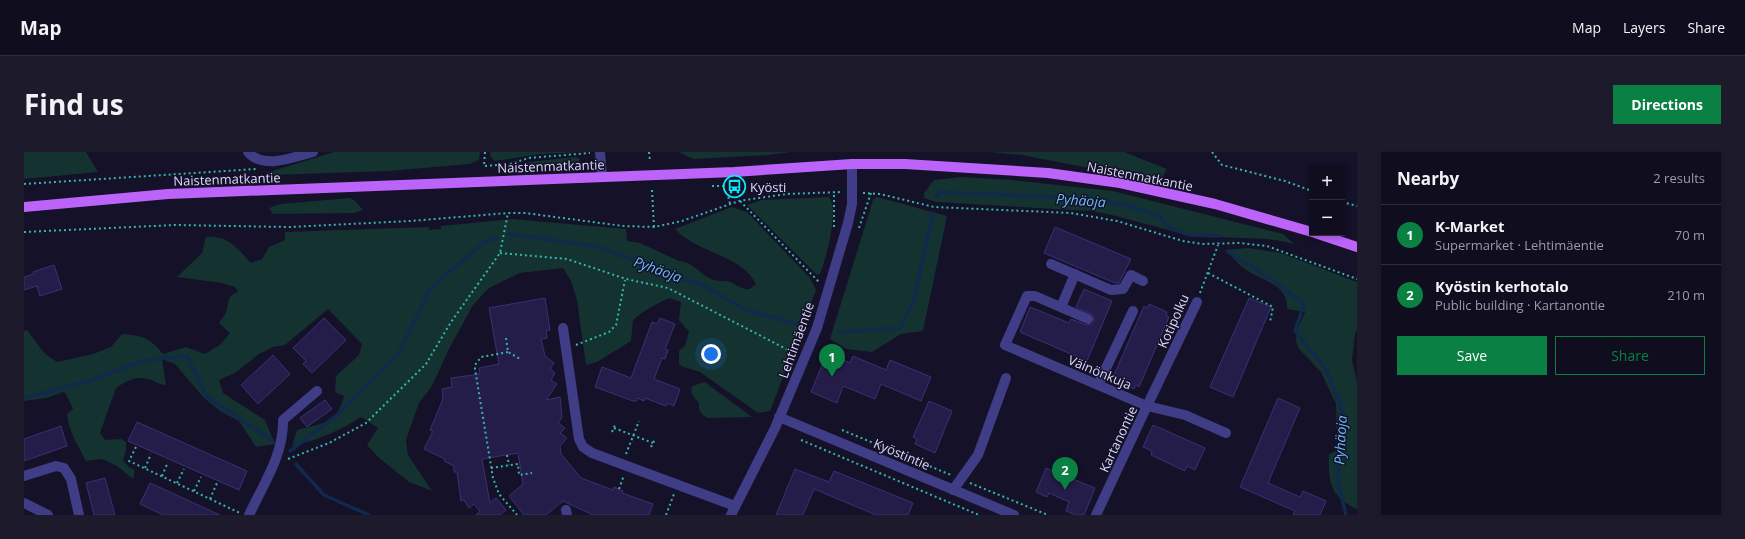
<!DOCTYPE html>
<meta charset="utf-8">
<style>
:root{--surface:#0f0d1e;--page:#1d1b2b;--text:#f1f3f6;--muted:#9b9ca4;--line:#2f2d3c;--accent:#0b8043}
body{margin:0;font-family:"Open Sans",sans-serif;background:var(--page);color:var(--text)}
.controls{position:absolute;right:12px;top:12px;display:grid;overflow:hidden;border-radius:0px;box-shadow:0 2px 6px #0003}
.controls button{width:36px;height:36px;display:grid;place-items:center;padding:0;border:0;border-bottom:1px solid var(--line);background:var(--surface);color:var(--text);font:20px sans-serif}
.you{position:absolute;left:687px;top:202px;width:14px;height:14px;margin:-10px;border:3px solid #fff;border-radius:50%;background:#1a73e8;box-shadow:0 0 0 6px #1a73e833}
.badge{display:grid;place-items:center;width:26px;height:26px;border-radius:50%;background:var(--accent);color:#fff;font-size:13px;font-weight:700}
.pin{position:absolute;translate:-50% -33px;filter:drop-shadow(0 1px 2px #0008)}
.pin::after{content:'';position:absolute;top:21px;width:14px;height:12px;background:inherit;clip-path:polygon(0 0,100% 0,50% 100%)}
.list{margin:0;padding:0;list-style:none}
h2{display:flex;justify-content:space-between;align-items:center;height:52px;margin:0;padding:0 16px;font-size:17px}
h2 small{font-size:13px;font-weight:400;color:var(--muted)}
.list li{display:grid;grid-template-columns:26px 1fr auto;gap:12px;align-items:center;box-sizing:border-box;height:60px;padding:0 16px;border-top:1px solid var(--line)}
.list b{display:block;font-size:15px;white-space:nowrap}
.list p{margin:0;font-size:13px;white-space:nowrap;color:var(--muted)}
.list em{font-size:13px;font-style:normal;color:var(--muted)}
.actions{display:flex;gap:8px;padding:12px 16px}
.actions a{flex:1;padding:9px 0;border:1px solid var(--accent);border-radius:0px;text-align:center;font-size:14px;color:var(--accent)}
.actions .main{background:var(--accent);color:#fff}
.map{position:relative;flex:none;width:1333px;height:363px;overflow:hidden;border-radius:0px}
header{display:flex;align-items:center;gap:24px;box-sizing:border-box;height:56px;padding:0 20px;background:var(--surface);border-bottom:1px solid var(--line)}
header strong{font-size:19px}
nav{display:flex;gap:22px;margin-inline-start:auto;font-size:14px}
.intro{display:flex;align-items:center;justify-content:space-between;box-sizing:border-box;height:96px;padding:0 24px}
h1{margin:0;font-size:28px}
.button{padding:10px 18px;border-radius:0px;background:var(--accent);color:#fff;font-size:14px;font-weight:700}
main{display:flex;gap:24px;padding:0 24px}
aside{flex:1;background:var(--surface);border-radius:0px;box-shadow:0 2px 6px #0003}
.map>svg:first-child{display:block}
</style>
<header>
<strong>Map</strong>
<nav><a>Map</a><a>Layers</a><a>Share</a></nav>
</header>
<div class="intro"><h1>Find us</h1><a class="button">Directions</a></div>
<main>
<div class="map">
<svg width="1333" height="363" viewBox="0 0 1333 363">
<rect width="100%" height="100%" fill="#141128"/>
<g fill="#143230">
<path d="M0 0H62L74 20 0 27Z"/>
<path d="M310 0H456L455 8 445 12 365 19 246 23 242 21Z"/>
<path d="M466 0H558L516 2 471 9 467 5Z"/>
<path d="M654 0H767L744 3 670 7Z"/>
<path d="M966 0H1100L1143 17 1136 30 998 3Z"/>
<path d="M552 5 556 7 554 13 496 16 494 15 505 10Z"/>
<path d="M937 25 988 28 1089 39 1259 82 1270 92C1236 82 1201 89 1167 83 1133 77 1101 64 1066 59L912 50 900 46V41L910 28Z"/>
<path d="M804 45C817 52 801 111 796 122L793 123 723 53 738 48Z"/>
<path d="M853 45 923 64 899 179 877 182 848 200 822 197 806 187 849 48Z"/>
<path d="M326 46 331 49 339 58 330 61 249 62 245 56 256 52Z"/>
<path d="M708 55 723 60 786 126 792 138 750 249 746 259 734 261 676 220 659 215 655 212V199L661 194 665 180 655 168 657 150 645 146C633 152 620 158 609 168L607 189 573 210 562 213 553 148 547 129 539 116 496 121 465 136 449 153 425 197 408 234 395 251 382 288 384 303 408 339 385 330 354 305 343 293 354 276 337 265C316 279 293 288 268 294L273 278C298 271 313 273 320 244L311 240 312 224 335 203 338 192 336 190 304 157 261 193 249 195 235 202 211 221 195 228 199 241 241 268 251 292 232 295 215 269 196 259 180 246 151 212 138 207 142 233C135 233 131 229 124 227 111 224 103 229 92 236L76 281 81 288 97 287 102 290V298L99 308 105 315 111 318 109 327 93 314 78 307 62 309C54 294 45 280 43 262L49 257 42 242 39 240 23 246 0 249V179L3 178 21 202 33 210 69 202 87 195 98 182C120 184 125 185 139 202L162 195 181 202 197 192 206 181 195 171C197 168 200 164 202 160 205 151 203 143 214 140L211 135 198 131 153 125 178 101 182 85C204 83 213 96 227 111L238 107 245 95 261 88V80L405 75V78L417 77V74L488 67 602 77 603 89 616 91 655 109C669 110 676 122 687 127 694 130 700 128 706 130 713 133 718 138 726 137L732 132C717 102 672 101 651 77Z"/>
<path d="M1224 96 1257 101 1333 130V178L1331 181 1328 208 1333 230V357C1306 345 1304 329 1305 302L1319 296 1322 289 1313 285 1312 252 1297 220 1275 197 1272 190 1273 178 1281 160 1263 157C1264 133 1241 130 1224 119 1215 114 1208 104 1201 98Z"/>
<path d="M681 230 686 234 728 265 684 266C677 263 674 258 675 251 670 245 666 242 668 234Z"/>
</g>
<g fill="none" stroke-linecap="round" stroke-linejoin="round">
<g stroke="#10294d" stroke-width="3.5">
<path d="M913 45 915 40 1031 45 1099 52 1135 64 1145 76 1166 83 1195 84"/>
<path d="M485 82 577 95 646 124 675 131 722 158 777 173"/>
<path d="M1204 100 1247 127 1280 152 1271 179 1302 217 1319 260 1314 330 1322 363"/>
<path d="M816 180 876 176 889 151 909 61"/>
<path d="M0 246 61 230 123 208 163 204 183 245 248 288"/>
<path d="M266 299 313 263 376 199 406 137 459 91 472 86"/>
<path d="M272 312 300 343 345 363"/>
</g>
</g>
<g fill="#251d49" stroke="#3b3074">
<path d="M1031 75 1107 107 1095 131H1091L1020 101Z"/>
<path d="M30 113 38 137 16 144 13 134 0 138V125L10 122 9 120Z"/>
<path d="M1060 137 1088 149 1063 209 996 180 1006 155 1045 171 1047 167 1062 173 1068 172 1070 169 1069 163 1052 155Z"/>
<path d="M521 146 526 178 522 179 523 186 517 187 521 204 530 211 526 217 531 221 527 228 533 232 522 248 536 245 538 265 534 271 541 276 536 281 543 286 536 294 537 302 557 326 589 338 590 335 599 339 598 341 629 352 625 363H569L539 349 522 363H500L485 344 499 332 494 301 458 307 466 351 472 346 482 358 476 363H452L456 359 450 352 445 356 440 348 437 349 433 320H430V314L420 309 421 307 400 297 409 279 406 278 419 247 418 237 428 235 427 226 456 222 455 216 475 212 465 156Z"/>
<path d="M1225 146 1247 155 1209 245 1186 235Z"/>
<path d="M1125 152 1143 160 1142 164 1145 165 1115 235 1112 233 1110 237 1092 229 1093 225 1090 223 1120 154 1124 156Z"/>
<path d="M300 166 322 188 288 221 279 212 282 209 269 196Z"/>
<path d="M636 166 651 172 641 197 644 198 641 207 638 206 630 227 656 237 650 254 643 251 642 254 621 246 620 249 613 246 612 249H609L571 235 578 215 607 226 628 170 633 172Z"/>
<path d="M803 201 826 211 829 204 862 218 866 208 907 225 897 249 857 232 851 247 819 234 813 251 787 240Z"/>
<path d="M249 203 266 222 234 252 217 233Z"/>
<path d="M1254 246 1276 256 1244 331 1276 345 1279 339 1302 349 1296 363H1269L1271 359 1216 335Z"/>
<path d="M301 248 308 257 283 275 276 266Z"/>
<path d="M905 249 928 259 911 301 891 292 893 287 889 285Z"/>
<path d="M113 270 223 319 215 338 104 289Z"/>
<path d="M1129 273 1181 296 1171 318 1163 314 1161 319 1127 303 1128 299 1119 295Z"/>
<path d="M37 274 43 294 0 309V287Z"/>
<path d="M1022 316 1071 336 1060 363H1052L1042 359 1045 350 1025 341 1023 345 1012 340Z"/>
<path d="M771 317 805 330 810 319 889 351 884 363H852L790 337 779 363H752Z"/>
<path d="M81 326 91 363H70L62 331Z"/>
<path d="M126 331 196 363H139L116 352Z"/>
</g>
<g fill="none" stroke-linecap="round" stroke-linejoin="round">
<g stroke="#34b7aa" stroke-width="2" stroke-dasharray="2 3" stroke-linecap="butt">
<path d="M461 0 460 14 486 12 505 6 566 1"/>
<path d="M625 0 626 9"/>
<path d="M1188 0 1198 13 1261 29 1288 39"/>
<path d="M0 32 232 17"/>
<path d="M688 34H713"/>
<path d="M702 35 706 52"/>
<path d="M628 38 630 75"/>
<path d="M839 41 856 42 910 55 1047 61 1093 69 1159 89 1178 92 1215 91 1243 94 1333 127"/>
<path d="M716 49 795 130"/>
<path d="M1318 50 1333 54"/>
<path d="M810 75V40"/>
<path d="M835 76 847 41"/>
<path d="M0 80 151 73 265 75 386 69 484 61H501L599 74 630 75 658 69 715 49 762 42 818 40"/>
<path d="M476 101 543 107 602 127 644 136 770 201"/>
<path d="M1184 121 1249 155 1246 170"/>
<path d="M1176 141 1194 93"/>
<path d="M482 186 484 200 496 207"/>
<path d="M552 193 585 180 592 173 601 128"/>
<path d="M484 200 457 205 451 213V217L469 326 475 342 493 363"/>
<path d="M590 276 629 291"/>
<path d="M818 278 927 323"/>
<path d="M588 280 591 273"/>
<path d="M777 288 955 363"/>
<path d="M112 295 105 309 216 361"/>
<path d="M627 295 631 287"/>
<path d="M602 302 615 269"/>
<path d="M483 303 485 313"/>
<path d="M264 307 305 291 342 271 402 212 427 170 476 101 484 61"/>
<path d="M121 316 127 302"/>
<path d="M467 316 494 312 495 323 508 321"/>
<path d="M138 324 144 310"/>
<path d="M153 331 160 317"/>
<path d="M946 331 1024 363"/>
<path d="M595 337 600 323"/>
<path d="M170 339 177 325"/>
<path d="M186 347 193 331"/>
<path d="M642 363 650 342"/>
</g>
<g stroke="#3e3d86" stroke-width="10">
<path d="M224 0C239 18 270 5 289 0"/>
<path d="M576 0 578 24"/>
<path d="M1027 112 1087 138 1099 137 1107 123 1119 129"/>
<path d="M1037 155 1051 122"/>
<path d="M1064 167 1011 144H1003L981 193 1123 254 1173 150"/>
<path d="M539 176 555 287 559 295 568 301 711 354"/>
<path d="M1074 233 1109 159"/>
<path d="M755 265 990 363"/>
<path d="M0 324 32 314 40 316 47 327 55 363"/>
<path d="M929 338 954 303 982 226"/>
<path d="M0 351 24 363"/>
<path d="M542 358 543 363"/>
<path d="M225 363C239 333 260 302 259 268L293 239"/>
<path d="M707 363 751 276 793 176 824 71 828 52V12"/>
<path d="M1072 363 1123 254 1161 263 1202 281"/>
</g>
<g stroke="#bc64fa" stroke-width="10">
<path d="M0 55 144 42 710 20 828 12H881L1024 21 1096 31 1191 52 1288 80"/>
<path d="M1291 81 1333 95"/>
</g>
</g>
<defs>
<symbol id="bus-ring" viewBox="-11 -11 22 22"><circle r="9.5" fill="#141128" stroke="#0be9f8" stroke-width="1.5"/><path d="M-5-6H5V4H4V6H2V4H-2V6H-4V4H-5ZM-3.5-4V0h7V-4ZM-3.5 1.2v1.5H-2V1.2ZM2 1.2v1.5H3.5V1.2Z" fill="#0be9f8"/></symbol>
</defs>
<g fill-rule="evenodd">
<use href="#bus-ring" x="698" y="22" width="25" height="25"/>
</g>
<g text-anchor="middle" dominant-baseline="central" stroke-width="3" stroke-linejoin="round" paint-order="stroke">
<g font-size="13" fill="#dcd9fe" stroke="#141128">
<text transform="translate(527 14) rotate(-2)">Naistenmatkantie</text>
<text transform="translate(1116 24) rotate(11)">Naistenmatkantie</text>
<text transform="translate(203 27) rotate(-2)">Naistenmatkantie</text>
<text transform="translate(1149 169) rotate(-66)">Kotipolku</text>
<text transform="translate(772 188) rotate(-70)">Lehtimäentie</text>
<text transform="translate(1076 220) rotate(23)">Väinönkuja</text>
<text transform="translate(1094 287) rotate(-65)">Kartanontie</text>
<text transform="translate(878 302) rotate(23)">Kyöstintie</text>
</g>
<g font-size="13" fill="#dcd9fe" stroke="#141128" text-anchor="start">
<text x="726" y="35">Kyösti</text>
</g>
<g font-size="14" font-style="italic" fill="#6abdfb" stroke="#141128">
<text transform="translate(1057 48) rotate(4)">Pyhäoja</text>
<text transform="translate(634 117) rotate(20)">Pyhäoja</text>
<text transform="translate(1316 288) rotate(-87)">Pyhäoja</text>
</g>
</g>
</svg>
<div class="controls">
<button>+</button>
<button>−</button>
</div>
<div class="you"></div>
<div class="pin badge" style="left:808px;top:225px">1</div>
<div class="pin badge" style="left:1041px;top:338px">2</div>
</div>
<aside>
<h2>Nearby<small>2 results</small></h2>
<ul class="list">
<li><span class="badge">1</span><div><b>K-Market</b><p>Supermarket · Lehtimäentie</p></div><em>70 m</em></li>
<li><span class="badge">2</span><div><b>Kyöstin kerhotalo</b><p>Public building · Kartanontie</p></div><em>210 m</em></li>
</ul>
<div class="actions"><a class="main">Save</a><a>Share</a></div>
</aside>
</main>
